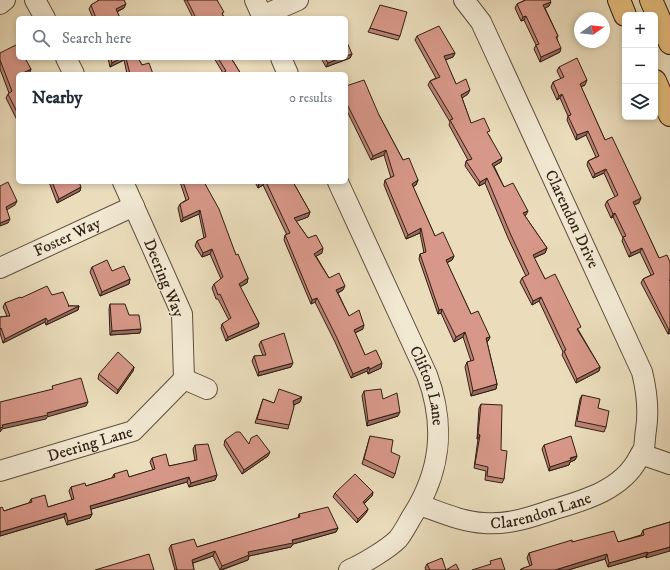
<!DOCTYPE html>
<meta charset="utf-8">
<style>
:root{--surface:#fff;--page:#f2f2f3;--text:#1f2937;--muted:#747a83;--line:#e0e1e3}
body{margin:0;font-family:"IM FELL DW Pica",serif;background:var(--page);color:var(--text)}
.controls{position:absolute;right:12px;top:12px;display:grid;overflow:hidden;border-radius:6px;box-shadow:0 2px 6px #0003}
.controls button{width:36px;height:36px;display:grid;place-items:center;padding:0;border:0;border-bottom:1px solid var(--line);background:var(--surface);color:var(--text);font:20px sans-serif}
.compass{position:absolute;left:574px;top:12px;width:36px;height:36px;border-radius:50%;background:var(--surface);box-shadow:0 2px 6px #0003;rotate:75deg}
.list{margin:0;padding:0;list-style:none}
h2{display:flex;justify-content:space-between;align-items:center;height:52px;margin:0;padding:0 16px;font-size:17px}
h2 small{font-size:13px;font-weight:400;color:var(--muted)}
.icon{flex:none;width:22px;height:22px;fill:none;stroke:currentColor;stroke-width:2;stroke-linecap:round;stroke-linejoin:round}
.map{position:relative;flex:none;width:670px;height:570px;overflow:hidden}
.search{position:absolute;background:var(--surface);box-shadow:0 2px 6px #0003;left:16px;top:16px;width:332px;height:44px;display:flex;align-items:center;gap:10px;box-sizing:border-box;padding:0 14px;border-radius:6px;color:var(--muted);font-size:15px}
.panel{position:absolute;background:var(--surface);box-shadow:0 2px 6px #0003;left:16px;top:72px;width:332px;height:112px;border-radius:6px}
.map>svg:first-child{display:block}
</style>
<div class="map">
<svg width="670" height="570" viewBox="0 0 670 570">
<rect width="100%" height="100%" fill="#ebddbc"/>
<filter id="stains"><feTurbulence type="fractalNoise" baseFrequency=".005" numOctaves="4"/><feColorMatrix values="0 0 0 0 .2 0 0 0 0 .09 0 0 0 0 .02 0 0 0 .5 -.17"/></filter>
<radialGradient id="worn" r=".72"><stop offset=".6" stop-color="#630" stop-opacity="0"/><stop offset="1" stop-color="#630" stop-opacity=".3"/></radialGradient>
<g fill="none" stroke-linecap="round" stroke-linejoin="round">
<defs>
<g id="minor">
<path d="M35 0 45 18"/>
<path d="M255 0 263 18"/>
<path d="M0 4 5 0"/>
<path d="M262 16 298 0"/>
<path d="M66 58 74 74"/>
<path d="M281 58 288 74"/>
<path d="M123 182 182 314 184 379"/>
<path id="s1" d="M338 182 427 375C446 426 441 472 411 518 407 525 403 533 398 539 388 549 363 564 349 570"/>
<path id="s2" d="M0 268 134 206"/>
<path d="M184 379 207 389"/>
<path d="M641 454 670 464"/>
<path id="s3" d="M0 471 133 431 184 379"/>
<path id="s4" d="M420 505C440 512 462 522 484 523 509 525 532 517 555 509 586 500 622 489 638 459 640 455 643 451 644 448 645 442 645 435 646 430 649 410 647 392 642 372L481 22 464 0"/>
</g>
<g id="major">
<path d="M619 0 625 15"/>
<path d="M651 0 670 43"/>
<path d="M655 81 670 115"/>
</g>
</defs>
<use href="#minor" stroke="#5f4e3d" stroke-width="22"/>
<use href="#major" stroke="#301f13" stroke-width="24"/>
<use href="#minor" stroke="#f2e9d3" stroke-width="20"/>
<use href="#major" stroke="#e6be7e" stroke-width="22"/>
</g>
<g fill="#ba8376" stroke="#301f13">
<path d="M98 0H124V8L117 12 120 18H93L89 9 91 5 98 1Z"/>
<path d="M184 0H217L224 18H193Z"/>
<path d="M525 0H550L549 6 545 8 558 36 557 38 560 52 540 62 534 49 536 45 524 20 521 21 515 8 517 4Z"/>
<path d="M370 28 400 36 398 40 368 32Z"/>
<path d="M417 36 455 53 453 57 445 60 456 84 468 94 462 98 471 123 489 135 501 162 494 166 504 187 526 215 525 216 547 248 545 253 534 258 545 279 579 331 600 367 599 371 576 383 562 355 563 352 539 301 532 305 520 282 522 278 526 276 508 238 485 183 479 186 465 166 466 161 468 160 449 125 450 122 428 85 430 81 436 78 415 40Z"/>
<path d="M0 53 31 69 29 74H18V122L6 98 8 94 9 93 0 69Z"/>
<path d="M352 54 350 58 326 67 321 58H346Z"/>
<path d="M108 58H138L142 65 153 74H127L124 60 110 67Z"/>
<path d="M214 58H231L241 74 223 73Z"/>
<path d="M559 67 585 85 581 87 605 140 639 203 634 205 659 258 670 333 668 334 641 283 643 279 651 275 640 252 629 257 622 241 623 238 613 217 611 218 605 205 607 201 615 197 604 173 593 178 587 165 588 161 596 157 586 135 576 140 567 120 568 116 560 98 557 100 551 87 553 82 561 79 557 71Z"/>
<path d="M346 86 379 115 403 160 418 180 416 185 413 187 435 236 454 256 452 260 447 263 471 314 490 337 488 341 487 342 497 384 496 389 471 396 465 367 467 362 471 361 463 337 454 342 441 313 438 314 419 259 420 254 424 253 420 233 406 239 384 185 385 180 391 178 384 155 371 160 346 109Z"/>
<path d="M49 182H79L80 191 57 203Z"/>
<path d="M180 182H204L236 255 248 278 247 283 240 287 259 323 258 327 226 341 221 328 222 324 229 320 218 299H216L212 288 214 284 221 279 210 254 202 257 195 246 197 241 204 238 199 214 181 222 178 208 180 204 186 200Z"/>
<path d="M255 182H293L310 212 308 217 296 221 308 238 322 253 316 256 329 278 343 290 338 293 349 316 363 329 355 333 365 355 381 368 368 374 367 371 351 378 335 342 315 302 311 304 284 240 285 235H287L263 185 258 188Z"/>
<path d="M92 267 112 271 130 279 129 284 100 296 90 272Z"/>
<path d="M52 295 69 306H79L78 310 46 325 45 322 3 343 0 333V317L7 316 3 307 5 303 21 298Z"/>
<path d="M110 304 129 315 140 333 110 335 109 309Z"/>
<path d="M261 341 291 367 258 376 252 361 254 356H263L259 345Z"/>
<path d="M134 367 133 371 117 394 98 379 99 374Z"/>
<path d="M364 391 383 399 398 416 367 426 362 396Z"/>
<path d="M582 395 598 408 606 427 604 432 575 426 580 399Z"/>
<path d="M263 399 274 403 300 402 294 405 288 429 255 423Z"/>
<path d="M481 404 501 450 504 479 502 483 485 480 486 471 474 468 478 439H477L479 408Z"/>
<path d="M370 436 391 452 395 474 393 478 362 464Z"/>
<path d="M225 440 249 444 268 456 242 474 224 445Z"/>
<path d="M195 445 217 475 215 480 189 487 187 482 91 509 92 514 90 518 67 525 64 517 0 536V508L4 511 29 503 31 499 48 507 72 500 69 491 71 487 86 486 112 478 114 474 129 477 153 470 150 462 152 458 169 466 195 461 193 449Z"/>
<path d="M544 445 577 456 575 460 570 462 569 465 549 471 542 449Z"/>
<path d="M373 492 372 496 364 504 368 509 366 513 357 523 333 497 335 493Z"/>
<path d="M299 514 338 528 336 532 293 544 291 547 249 556 248 560 222 570H220L213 556 193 563 194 570H175L169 549 171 545 197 547 298 518Z"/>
<path d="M670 522 646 558V556L608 567 605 559 568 570H520L521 569 530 566 527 558 529 553 572 542H618L641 535 643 530Z"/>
<path d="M427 564 446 570H459H426L425 568Z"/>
</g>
<g fill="#976a60" stroke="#301f13">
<path d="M551 2 549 6 542 10 543 5Z"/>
<path d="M126 4 124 8 114 13 116 9Z"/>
<path d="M526 16 524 20 521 21 523 17Z"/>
<path d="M561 48 560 52 540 62 541 57Z"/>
<path d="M455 53 453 57 442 61 444 56Z"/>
<path d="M352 54 350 58 326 67 328 63 340 58H346V56Z"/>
<path d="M121 58H124V60L110 67 112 63Z"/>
<path d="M31 69 29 74H22L23 73Z"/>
<path d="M587 80 585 85 578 88 580 84Z"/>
<path d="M470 90 468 94 459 100 461 95Z"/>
<path d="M562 94 560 98 557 100 559 96Z"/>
<path d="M588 131 586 135 576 140 577 135Z"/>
<path d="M386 150 384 155 371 160 373 156Z"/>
<path d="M502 158 501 162 491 168 492 164Z"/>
<path d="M606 169 604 173 593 178 595 174Z"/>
<path d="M487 178 485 183 479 186 480 182Z"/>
<path d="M418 180 416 185 410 188 412 184Z"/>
<path d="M262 182H265L263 185 258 188 259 183Z"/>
<path d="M81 187 80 191 57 203 59 199Z"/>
<path d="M641 198 639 203 631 206 633 202Z"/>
<path d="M17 201 15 205 5 211 6 207Z"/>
<path d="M200 210 199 214 181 222 183 218Z"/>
<path d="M528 211 526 215 521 217 523 213Z"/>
<path d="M310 212 308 217 292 223 294 218Z"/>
<path d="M615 213 613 217 611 218 613 214Z"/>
<path d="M10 219 8 223 0 226V223Z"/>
<path d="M421 228 420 233 406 239 408 235Z"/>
<path d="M323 248 322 253 313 258 314 254Z"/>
<path d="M547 248 545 253 531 259 533 255Z"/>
<path d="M642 248 640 252 629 257 631 253Z"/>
<path d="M212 249 210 254 202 257 203 253Z"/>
<path d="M454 256 452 260 444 264 446 260Z"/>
<path d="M248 278 247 283 237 288 239 284Z"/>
<path d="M130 279 129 284 100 296 102 292Z"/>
<path d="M345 286 343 290 335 294 336 290Z"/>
<path d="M541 297 539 301 532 305 533 301Z"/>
<path d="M317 298 315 302 311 304 312 300Z"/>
<path d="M79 306 78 310 46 325 48 321Z"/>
<path d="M442 309 441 313 438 314 439 310Z"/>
<path d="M46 318 45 322 3 343 5 339Z"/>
<path d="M259 323 258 327 226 341 228 337Z"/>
<path d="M364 325 363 329 352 334 354 330Z"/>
<path d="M141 329 140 333 110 335 112 331Z"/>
<path d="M670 329V333L668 334 669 330Z"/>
<path d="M465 332 463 337 454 342 456 337Z"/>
<path d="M490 337 488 341 485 343 486 338Z"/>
<path d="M293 363 291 367 258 376 259 372Z"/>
<path d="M382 363 381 368 368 374 370 369Z"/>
<path d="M134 367 133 371 117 394 118 390Z"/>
<path d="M369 367 367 371 351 378 353 374Z"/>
<path d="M600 367 599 371 576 383 577 379Z"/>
<path d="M497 384 496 389 471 396 473 391Z"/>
<path d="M302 397 300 402 291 406 293 401Z"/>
<path d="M88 402 86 406 47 417 46 419 2 429 1 431 0 432V428L2 425 47 413Z"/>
<path d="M400 412 398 416 367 426 368 421Z"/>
<path d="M478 434 480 435 478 439H477Z"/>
<path d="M270 452 268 456 242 474 244 470Z"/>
<path d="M577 456 575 460 570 462 569 465 549 471 550 467Z"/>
<path d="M217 475 215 480 189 487 191 483Z"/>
<path d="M189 477 187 482 88 510 90 506Z"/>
<path d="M373 492 372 496 361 506 363 502Z"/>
<path d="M368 509 366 513 357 523 358 519Z"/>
<path d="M66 513 64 517 0 536V532Z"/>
<path d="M92 514 90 518 67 525 68 521Z"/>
<path d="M338 528 336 532 293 544 291 547 249 556 248 560 220 570 222 566 248 552Z"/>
<path d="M670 547V551L646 558 648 553Z"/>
<path d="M215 551 213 556 190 564 192 560Z"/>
<path d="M647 552 646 556 608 567 609 563Z"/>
<path d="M607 554 605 559 568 570H555Z"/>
</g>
<g fill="#d89889" stroke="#301f13">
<path d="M99 0H124L126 4 116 9 120 18H96L91 5Z"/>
<path d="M187 0H217L224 12 222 13 224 18H196Z"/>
<path d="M526 0H550L551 2 543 5 558 36 556 37 561 48 541 57 536 45 539 44 526 16 523 17 517 4Z"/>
<path d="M380 5 407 12 400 36 370 28Z"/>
<path d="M439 26 455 53 444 56 456 84 466 79 470 90 461 95 471 123 484 118 490 131 487 132 502 158 492 164 504 187 513 183 528 211 523 213 547 248 533 255 545 279 555 274 581 327 577 329 600 367 577 379 564 351 566 350 541 297 533 301 522 278 529 274 510 233 487 178 480 182 466 161 472 159 450 120 453 119 430 81 440 77 417 36Z"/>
<path d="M346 40 352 54 346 56Z"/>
<path d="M18 44V58H25L31 69 23 73V74H18V114L8 94 12 91 0 60V53Z"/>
<path d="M111 58H121L112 63Z"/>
<path d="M126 58H138L142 65 149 63 153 74H130Z"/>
<path d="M218 58H231L241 74H221L226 71Z"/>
<path d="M325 58H340L328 63Z"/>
<path d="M577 58 587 80 580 84 605 140 612 137 641 198 633 202 659 258 667 255 670 262V280H669L670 281V329L669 330 643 279 654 274 642 248 631 253 623 237 626 236 615 213 613 214 607 201 618 195 606 169 595 174 588 161 599 156 588 131 577 135 568 116 571 115 562 94 559 96 553 82 564 77 559 67Z"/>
<path d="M364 80 379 115 403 160 409 158 418 180 412 184 435 236 443 232 454 256 446 260 471 314 478 311 490 337 486 338 497 384 473 391 467 362 474 360 465 332 456 337 442 309 439 310 420 254 426 252 421 228 408 235 385 180 394 176 386 150 373 156 346 102V86Z"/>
<path d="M8 182 17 201 6 207 10 219 0 223V186Z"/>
<path d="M52 182H79L81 187 59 199Z"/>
<path d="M183 182H204L219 209 236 255 238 254 248 278 239 284 259 323 228 337 222 324 231 318 220 294 218 295 214 284 223 277 212 249 203 253 197 241 206 237 200 210 183 218 180 204 189 199Z"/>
<path d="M266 182H293L310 212 294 218 308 238 316 235 323 248 314 254 329 278 339 273 345 286 336 290 349 316 359 310 364 325 354 330 365 355 376 350 382 363 370 369 369 367 353 374 337 338 317 298 312 300 285 235 290 233Z"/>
<path d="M107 260 112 271 124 266 130 279 102 292 92 267Z"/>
<path d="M47 286 52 295 63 292 69 306H68H79L48 321 46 318 5 339 1 328 0 329V317L10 316 5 303 20 297 21 298Z"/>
<path d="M110 304H125L129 315H139L141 329 112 331Z"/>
<path d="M284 333 293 363 259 372 254 356 266 355 261 341Z"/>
<path d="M118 352 134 367 118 390 99 374Z"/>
<path d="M81 378 88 402 47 413 48 415 2 425 3 427 0 428V402L53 389 52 386Z"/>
<path d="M279 389 302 397 293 401 294 407 289 425 257 419 263 399 274 403Z"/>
<path d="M381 389 383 399 397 393 400 412 368 421 364 391Z"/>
<path d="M582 395 600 399 598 408 609 411 606 427 577 421Z"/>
<path d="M481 404 502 405 501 450 507 451 504 479 487 476 488 467 475 464 480 435 478 434Z"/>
<path d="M236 432H240L249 444 251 438 257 435 270 452 244 470 225 440Z"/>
<path d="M370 436 393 440 391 452 400 456 395 474 364 459Z"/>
<path d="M571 436 577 456 570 458 571 460 550 467 544 445Z"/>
<path d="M208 444 217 475 191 483 189 477 90 506 92 514 68 521 66 513 0 532V508L2 507 4 511 32 502 31 499 45 495 48 507 74 499 71 487 85 483 86 486 115 477 114 474 127 470 129 477 155 469 152 458 166 454 169 466 197 460 195 445Z"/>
<path d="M355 474 373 492 363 502 368 509 358 519 335 493Z"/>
<path d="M328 507 338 528 292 540 293 543 248 552 249 555 222 566 215 551 192 560 194 570H177L171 545 194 539 197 547 300 517 299 514Z"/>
<path d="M670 522V547L648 553 647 552 609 563 607 554 555 570H521V569L532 565 529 553 572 540V542L614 531 618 542 644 535 643 530Z"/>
<path d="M149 554 154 570H95Z"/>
<path d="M442 558 446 570 456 564 459 570H430L427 564Z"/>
<path d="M501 558 505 570H472L491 564 490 561Z"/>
</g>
<g text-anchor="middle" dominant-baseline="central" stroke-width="3" stroke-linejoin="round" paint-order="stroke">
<g font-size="16" fill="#301f13" stroke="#f2e9d3">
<text transform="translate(572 219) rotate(65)">Clarendon Drive</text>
<text stroke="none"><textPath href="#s2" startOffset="74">Foster Way</textPath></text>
<text transform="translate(164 278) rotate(68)">Deering Way</text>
<text stroke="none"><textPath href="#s1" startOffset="223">Clifton Lane</textPath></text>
<text stroke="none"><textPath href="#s3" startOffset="94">Deering Lane</textPath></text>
<text stroke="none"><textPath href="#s4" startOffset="125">Clarendon Lane</textPath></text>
</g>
</g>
<rect width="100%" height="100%" filter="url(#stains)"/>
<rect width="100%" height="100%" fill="url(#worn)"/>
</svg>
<div class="controls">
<button>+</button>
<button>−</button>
<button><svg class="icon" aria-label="layers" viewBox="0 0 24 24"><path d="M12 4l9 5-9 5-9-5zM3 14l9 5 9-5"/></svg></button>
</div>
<svg class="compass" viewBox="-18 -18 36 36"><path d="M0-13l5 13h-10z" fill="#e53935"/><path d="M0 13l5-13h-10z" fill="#747a83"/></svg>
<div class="search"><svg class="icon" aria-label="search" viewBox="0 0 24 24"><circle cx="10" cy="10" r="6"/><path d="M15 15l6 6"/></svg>Search here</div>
<section class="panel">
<h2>Nearby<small>0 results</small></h2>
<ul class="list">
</ul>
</section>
</div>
